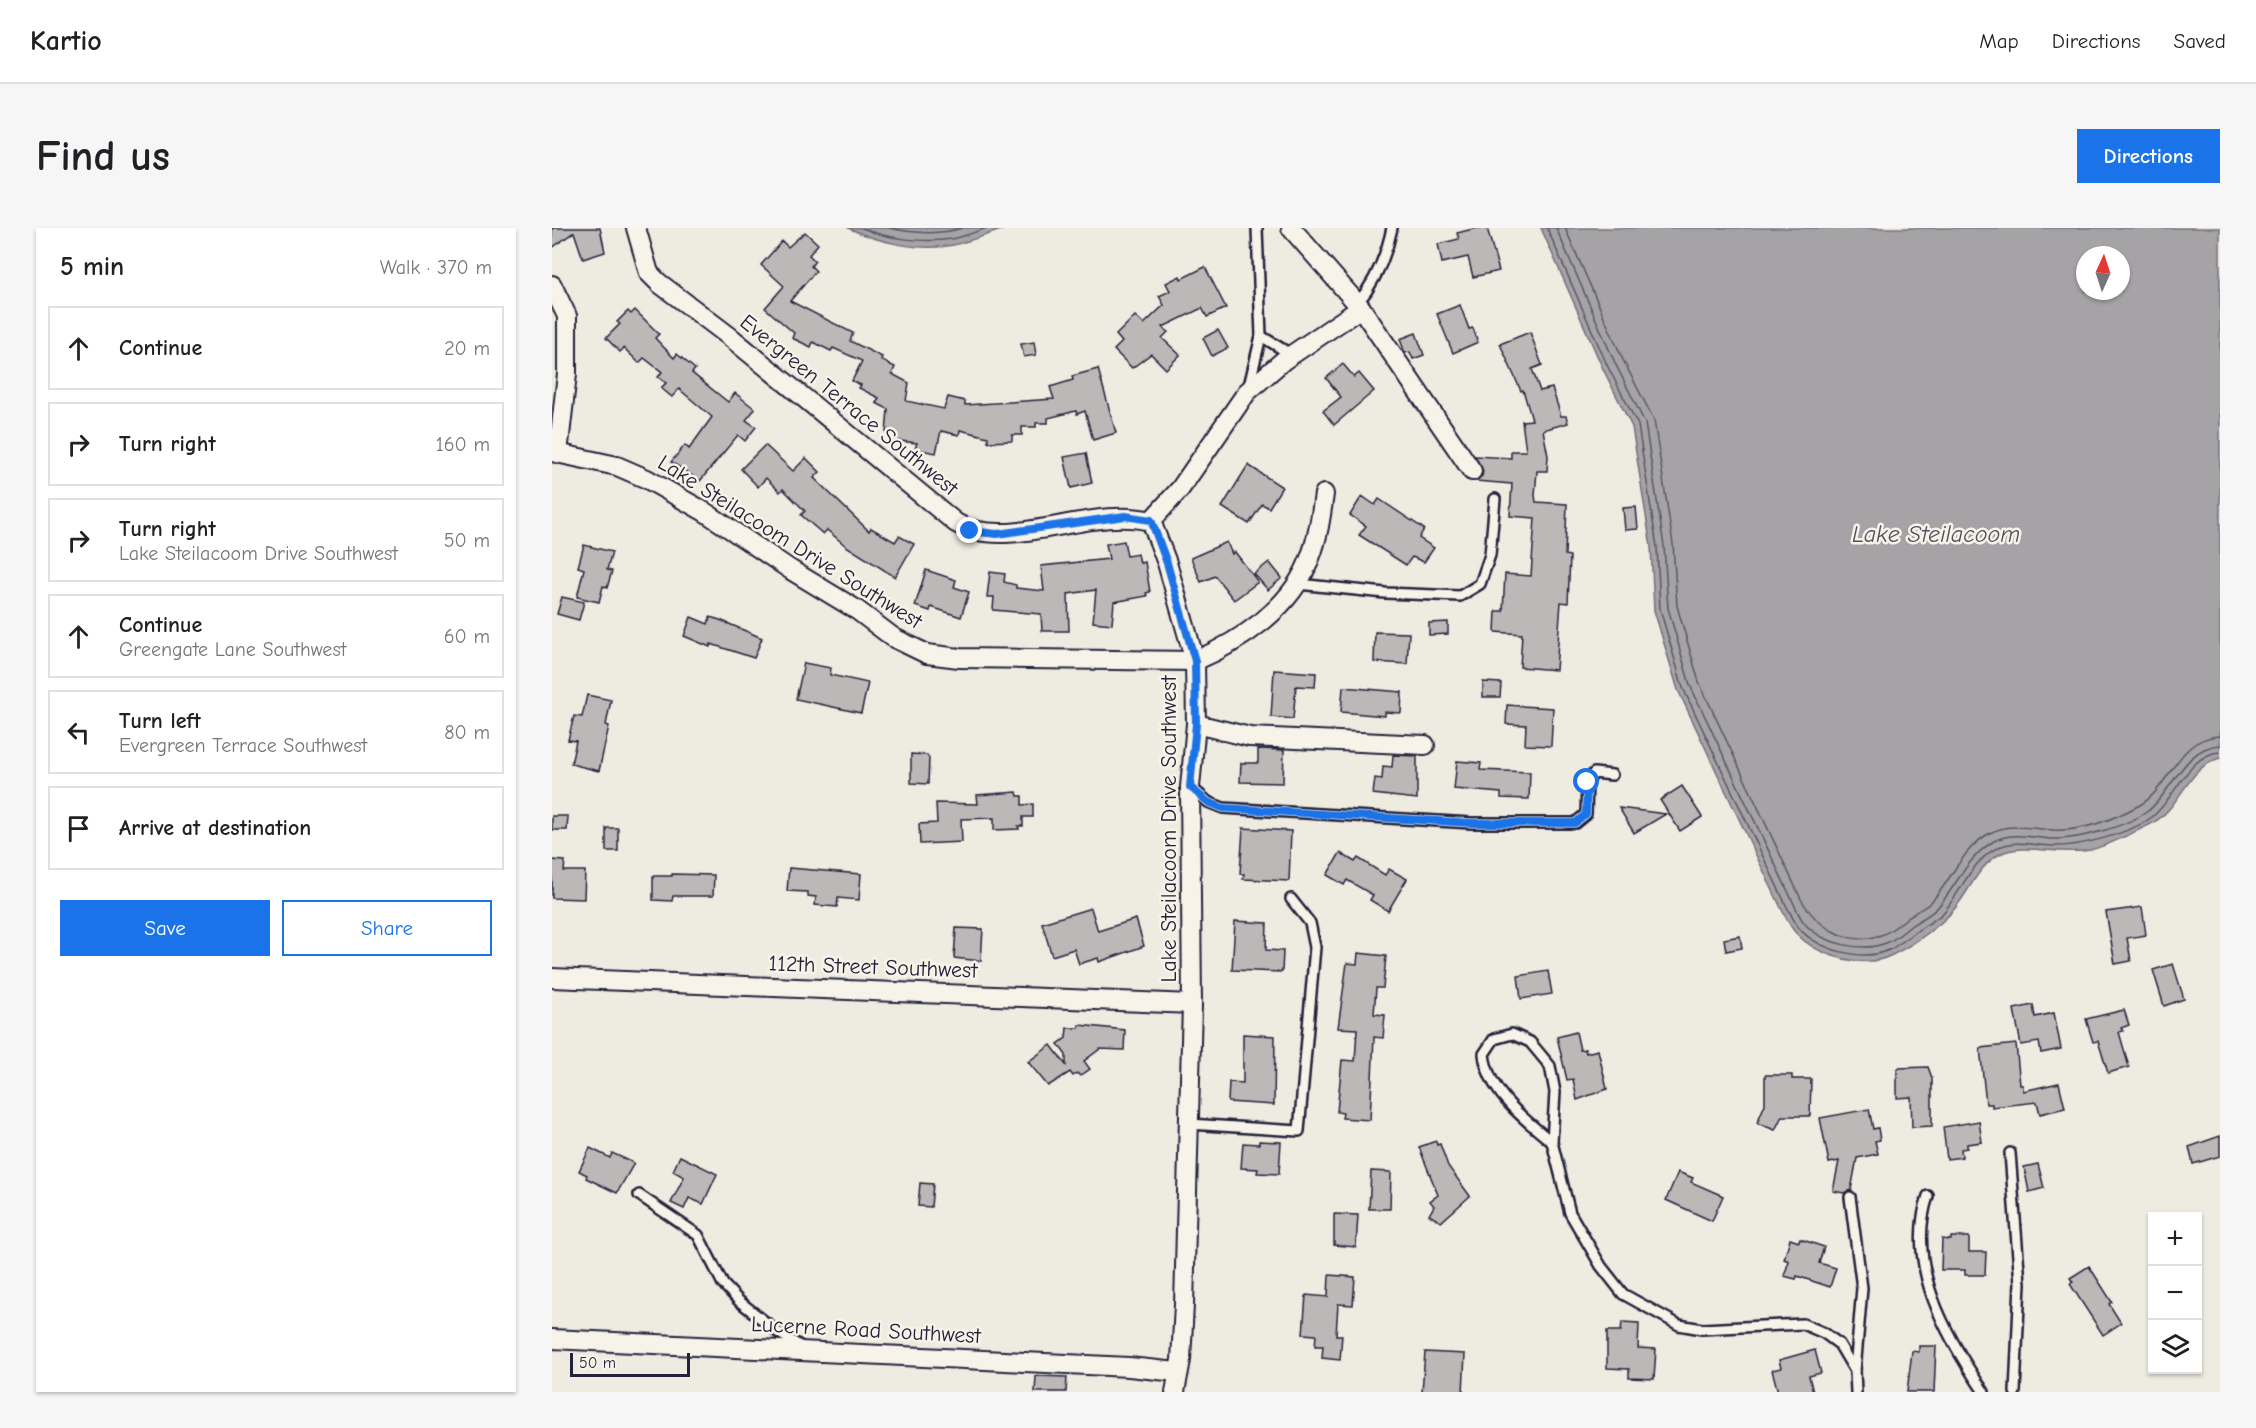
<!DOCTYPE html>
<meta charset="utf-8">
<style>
:root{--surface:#fff;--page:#f6f6f6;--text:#202124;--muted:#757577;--line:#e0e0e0;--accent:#1a73e8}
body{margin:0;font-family:"Comic Neue",sans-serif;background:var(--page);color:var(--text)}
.controls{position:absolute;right:18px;bottom:18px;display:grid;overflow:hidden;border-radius:0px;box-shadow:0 2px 4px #0004}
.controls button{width:54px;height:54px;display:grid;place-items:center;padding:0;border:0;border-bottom:2px solid var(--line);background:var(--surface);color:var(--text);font:30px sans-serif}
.compass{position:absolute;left:1524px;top:18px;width:54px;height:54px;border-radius:50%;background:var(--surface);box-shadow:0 2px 4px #0004;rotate:3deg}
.scale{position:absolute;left:18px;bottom:15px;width:120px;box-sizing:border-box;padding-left:6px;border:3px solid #22223b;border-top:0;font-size:16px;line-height:21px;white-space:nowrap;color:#22223b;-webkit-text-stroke:4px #f7f3e8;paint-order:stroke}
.stop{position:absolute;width:18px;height:18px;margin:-14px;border:4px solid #1a73e8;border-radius:50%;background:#fff}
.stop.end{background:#1a73e8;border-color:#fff;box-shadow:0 2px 6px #0008}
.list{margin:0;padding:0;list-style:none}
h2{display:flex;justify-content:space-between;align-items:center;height:78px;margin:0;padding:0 24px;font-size:26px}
h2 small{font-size:20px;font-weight:400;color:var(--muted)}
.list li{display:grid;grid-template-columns:39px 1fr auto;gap:18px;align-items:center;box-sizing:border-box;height:84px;margin:0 12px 12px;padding:0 12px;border:2px solid var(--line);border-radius:0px}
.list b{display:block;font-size:22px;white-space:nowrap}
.list p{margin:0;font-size:20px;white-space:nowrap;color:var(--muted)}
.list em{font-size:20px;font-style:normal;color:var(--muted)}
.actions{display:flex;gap:12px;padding:18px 24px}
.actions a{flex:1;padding:14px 0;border:2px solid var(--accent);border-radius:0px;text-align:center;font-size:21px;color:var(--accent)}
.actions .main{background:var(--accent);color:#fff}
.icon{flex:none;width:33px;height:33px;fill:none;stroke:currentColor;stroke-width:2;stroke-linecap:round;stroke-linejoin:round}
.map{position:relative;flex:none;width:1668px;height:1164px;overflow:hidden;border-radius:0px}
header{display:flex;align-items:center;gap:36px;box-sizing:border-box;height:84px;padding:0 30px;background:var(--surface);border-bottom:2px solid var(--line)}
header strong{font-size:28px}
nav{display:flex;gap:33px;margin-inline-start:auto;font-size:21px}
.intro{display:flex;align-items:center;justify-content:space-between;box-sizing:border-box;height:144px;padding:0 36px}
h1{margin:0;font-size:42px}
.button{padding:15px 27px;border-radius:0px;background:var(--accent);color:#fff;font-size:21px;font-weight:700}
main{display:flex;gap:36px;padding:0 36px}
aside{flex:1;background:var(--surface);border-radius:0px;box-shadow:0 2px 4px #0004}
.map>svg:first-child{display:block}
</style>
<header>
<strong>Kartio</strong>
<nav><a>Map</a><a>Directions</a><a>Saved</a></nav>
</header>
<div class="intro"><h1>Find us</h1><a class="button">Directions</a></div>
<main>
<aside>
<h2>5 min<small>Walk · 370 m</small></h2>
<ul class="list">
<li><svg class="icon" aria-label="ahead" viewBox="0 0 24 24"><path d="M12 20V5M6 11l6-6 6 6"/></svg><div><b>Continue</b></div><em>20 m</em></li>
<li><svg class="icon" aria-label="right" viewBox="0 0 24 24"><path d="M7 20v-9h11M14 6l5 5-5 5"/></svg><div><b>Turn right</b></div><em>160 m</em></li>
<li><svg class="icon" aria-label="right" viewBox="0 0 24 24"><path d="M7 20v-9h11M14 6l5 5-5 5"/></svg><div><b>Turn right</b><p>Lake Steilacoom Drive Southwest</p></div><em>50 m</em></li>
<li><svg class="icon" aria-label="ahead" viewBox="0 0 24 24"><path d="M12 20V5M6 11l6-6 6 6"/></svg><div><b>Continue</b><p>Greengate Lane Southwest</p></div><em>60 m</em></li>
<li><svg class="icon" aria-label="left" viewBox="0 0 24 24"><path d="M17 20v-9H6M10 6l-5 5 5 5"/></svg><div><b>Turn left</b><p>Evergreen Terrace Southwest</p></div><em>80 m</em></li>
<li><svg class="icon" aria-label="arrive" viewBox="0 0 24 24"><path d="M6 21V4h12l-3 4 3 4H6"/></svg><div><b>Arrive at destination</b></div></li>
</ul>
<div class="actions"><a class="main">Save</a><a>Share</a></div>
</aside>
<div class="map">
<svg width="1668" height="1164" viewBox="0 0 1668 1164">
<rect width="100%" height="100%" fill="#eeebe1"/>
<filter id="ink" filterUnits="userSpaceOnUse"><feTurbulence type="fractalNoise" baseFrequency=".0167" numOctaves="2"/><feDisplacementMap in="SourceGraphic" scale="12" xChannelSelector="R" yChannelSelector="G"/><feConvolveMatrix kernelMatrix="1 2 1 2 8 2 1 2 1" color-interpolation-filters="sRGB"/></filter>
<g filter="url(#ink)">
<g fill="#a6a3a6" stroke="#716f7b" stroke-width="1.5" fill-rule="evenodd">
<path d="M296 0H456C438 5 420 13 401 17 367 24 326 14 296 0Z"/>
<path d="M989 0H1668V530C1634 539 1628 583 1597 597 1578 606 1558 617 1538 622 1511 628 1470 614 1448 626 1422 640 1415 672 1393 691 1379 704 1357 719 1340 727 1311 742 1265 728 1244 705 1238 699 1234 689 1230 682L1126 462 1102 382 1099 319 1080 199 1051 141ZM1533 27H1569V63H1533Z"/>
</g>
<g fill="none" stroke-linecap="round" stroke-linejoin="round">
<g stroke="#575666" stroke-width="1.5">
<path d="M310 0C335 11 372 15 399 11 411 9 423 4 435 0"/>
<path d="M337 0C360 5 387 7 410 0"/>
<path d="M995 0 1056 139 1086 197 1105 319 1108 381 1131 460 1235 679C1239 686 1242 693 1246 699 1264 722 1312 735 1339 721 1348 716 1356 709 1365 703 1373 697 1384 692 1391 685 1409 664 1420 631 1447 619 1466 611 1482 618 1501 618 1528 619 1579 605 1600 589 1623 571 1636 526 1668 524"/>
<path d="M1004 0 1063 135 1093 195 1112 318 1116 380 1138 457 1242 676C1245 682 1248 690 1253 696 1270 715 1309 725 1334 715 1343 712 1352 703 1360 697 1368 692 1380 686 1386 679 1405 657 1416 628 1442 613 1461 603 1481 610 1501 611 1526 612 1576 598 1596 583 1621 563 1632 519 1668 517"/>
<path d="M1013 0 1071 132 1102 192 1121 316 1125 378 1147 454 1249 671C1265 699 1296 719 1329 707 1339 704 1348 695 1356 689 1363 684 1373 680 1379 674 1400 652 1409 621 1438 605 1459 594 1479 601 1501 602 1531 604 1562 591 1588 577 1619 559 1625 509 1668 508"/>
</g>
</g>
<g fill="#bbb8b7" stroke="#22223b" stroke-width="1.5">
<path d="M0 0H48L53 24 31 31 22 4 0 20Z"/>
<path d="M925 0H935L947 43 921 49 916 29 890 35 886 16 907 11 905 5Z"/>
<path d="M253 4 266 16 257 27 263 33 259 38 264 43 238 73 301 105 298 113 330 129 329 132 343 139 340 146 357 155 354 173 392 181 396 169 413 173V177L502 171 498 159 521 152 520 148 546 141 564 205 541 212 533 183 525 186 524 183 496 190V195H484V199H470V207H460V213L436 214V209L408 202 407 207 389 203 384 225 363 221 365 215 339 212 340 206 334 205 336 181 324 175 327 170 307 160 309 157 300 153 310 133 281 120 279 123 261 114 259 119 240 110 242 105 213 80 232 58 209 37 230 13 236 19Z"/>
<path d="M653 39 674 80 655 89 650 80 611 99 616 104 610 110 628 127 614 141 599 126 580 140 562 122 570 114 564 107 583 88 592 96 612 77 607 68 618 63 614 55 628 48 629 51Z"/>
<path d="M908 77 917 101 921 100 926 114 901 125 885 86Z"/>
<path d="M83 82 107 106 103 110 122 130 125 126 143 141 140 145 176 174 183 165 203 181 194 192 204 199 193 213 186 207 148 253 119 234 133 217 137 221 160 189 127 161 120 169 109 160 114 155 106 149 110 144 92 130 87 135 72 120 68 124 54 110 68 96 65 94 76 83 79 86Z"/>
<path d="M666 102 676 120 660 128 651 110Z"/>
<path d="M978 104 990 137 980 141 988 163 1000 160 1009 188H1014L1016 195 991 202 996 228 995 243H985L983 267 984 274 1015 276 1013 327 1018 328 1016 375 1009 374 1004 442 968 439 970 406 943 404 944 383H951L953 346 979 348 983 290 958 288 960 256 923 253 930 248 931 243 923 228 959 230V223H974L970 193 980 192 971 162 969 163 948 116Z"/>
<path d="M864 105 872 127 861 131 858 124 853 125 848 111Z"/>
<path d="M482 114 484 127 472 129 469 116Z"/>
<path d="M791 136 802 149 807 145 822 163 782 197 771 183 789 169 774 150Z"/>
<path d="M213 217 241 243 254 230 268 244 262 250 317 303 319 300 343 314 347 308 362 316 343 349 294 318 275 302 271 306 249 287 253 283 231 261 228 264 214 250 206 259 189 241Z"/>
<path d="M534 225 540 255 519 260 512 229Z"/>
<path d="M696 237 730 259 717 280 710 276 697 296 670 279Z"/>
<path d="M810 268 823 277 827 271 872 301 867 310 882 320 872 334 860 329 854 337 807 307 814 298 798 287Z"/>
<path d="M1084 279 1086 301 1073 302 1071 280Z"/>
<path d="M572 313 575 328 586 326 588 335 593 334 598 364 594 365 595 368 562 374 560 396 541 394 544 362 516 366 517 403H490L489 386 441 382 442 369H435L438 344 453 346 452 354 464 357V360L492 363 489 338 557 331 554 316Z"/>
<path d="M675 314 680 326 683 324 706 354 682 372 663 348 649 354 639 330Z"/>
<path d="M32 317 60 324 55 342 60 343 55 360 51 358 47 374 25 369 32 341 26 339Z"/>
<path d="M717 334 730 350 716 362 702 346Z"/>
<path d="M374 342 404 352 402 359 417 364 409 389 379 379 378 383 363 378Z"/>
<path d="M10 369 32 374 27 392 5 386Z"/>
<path d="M139 389 156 396 158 389 168 392 210 410 202 430 159 416 158 419 132 408Z"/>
<path d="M896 394V406L877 407V395Z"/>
<path d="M823 404 857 405 855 436 822 434Z"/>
<path d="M252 435 279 440 278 447 316 455 309 485 244 471Z"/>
<path d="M722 442 764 445 763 459 744 458 741 491 719 489Z"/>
<path d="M931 454 949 455 948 469H931Z"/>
<path d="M791 459 850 464 849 485 833 484V488L789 484Z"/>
<path d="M35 467 59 472 54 497 57 498 47 543 19 536 24 513 16 512 22 488 30 489Z"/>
<path d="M955 477 1001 480 999 518 973 517 974 497 954 496Z"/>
<path d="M706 521 732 522 731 555 688 554 689 535H706Z"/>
<path d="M359 526 375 527 377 530 376 556 359 555Z"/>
<path d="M841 527 865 528V571L821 566 823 550 830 551 831 538 840 539Z"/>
<path d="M905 533 929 535 928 542 978 544 977 571 949 570V565L902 561Z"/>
<path d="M1130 558 1150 589 1128 603 1108 572Z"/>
<path d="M465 564 466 568H470V577L481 576V589H471V598H466L467 601 442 602V590L409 591 410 614 368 616 367 596 385 595 384 575 426 576 425 567Z"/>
<path d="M1067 580 1114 586 1082 605Z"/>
<path d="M0 588H16L15 602H0Z"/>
<rect x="54" y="600" width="12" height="23"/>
<path d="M691 600 739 603 737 653 691 651 692 646H688Z"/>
<path d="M788 625 803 634 806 630 833 647 837 641 855 651 836 683 818 672 821 667 795 652 792 657 775 647Z"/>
<path d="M0 632 13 633 12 643H33L32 671 0 670Z"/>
<path d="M237 640 309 646 307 672 286 670 285 679 263 677 264 669 256 668V664L235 663Z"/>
<path d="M120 646 162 647 161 668H121L120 673 101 672V648H120Z"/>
<path d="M1590 679 1594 707 1575 710 1579 733 1563 736 1554 684Z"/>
<path d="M539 680 546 703 584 691 592 718 547 734 546 730 527 736 522 721 500 728 490 695Z"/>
<path d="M683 693 715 695 714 722 731 723 730 744 680 742Z"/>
<path d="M404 700 431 701 429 733 402 730Z"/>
<path d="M1188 708 1190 720 1174 723 1172 711Z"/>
<path d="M806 725 834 728 831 760H824L822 786 833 787 831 810 822 809 818 892 790 890 791 885 785 884 790 832 803 833 805 801 786 800 795 735 805 736Z"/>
<path d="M1621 736 1632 771 1612 778 1601 742Z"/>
<path d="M996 743 1000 766 969 771 966 748Z"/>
<path d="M1481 777 1483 789 1502 785 1509 821 1489 825 1487 814 1469 817 1462 781Z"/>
<path d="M1572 782 1577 797 1569 800 1571 803 1567 804 1577 839 1556 845 1546 813 1541 814 1534 791Z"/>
<path d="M527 797 573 802 572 822 548 821 532 833 538 841 528 848 525 845 521 848 518 844 496 858 476 834 499 817 514 837V827L506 816 514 810 515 800H527Z"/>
<path d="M1024 804 1028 822 1033 821 1034 825 1046 822 1055 861 1025 872 1021 851 1015 852 1005 809Z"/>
<path d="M691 806 723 808 722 877 676 874 677 854 691 855Z"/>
<path d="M1464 816 1468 857H1471V863L1507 855 1513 880 1488 886 1485 874 1440 879V876H1434L1428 820Z"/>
<path d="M1376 839 1380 850V898L1360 899 1359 869 1345 870V843L1346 840Z"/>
<path d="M1213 847H1240V851H1259L1258 888H1230L1223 902 1205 895 1213 876Z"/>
<path d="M1317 881 1321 901 1326 900 1328 912 1323 913 1326 926 1305 930 1299 962 1292 965 1281 963 1287 933 1277 935 1268 890Z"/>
<path d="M1427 893 1430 914 1415 916V920L1409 921 1410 929 1395 931 1391 899Z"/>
<path d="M1668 908V928L1641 936 1637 919Z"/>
<path d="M707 913 729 914 727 946 705 945 706 941 689 940 691 915 707 916Z"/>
<path d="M884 913 885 917 888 916 896 938 918 968 889 994 877 987 882 978 878 973 886 967 867 919Z"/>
<path d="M38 920 58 930 60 925 82 935 65 965 34 950 35 947 27 943Z"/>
<path d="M128 928 165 946 151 976 137 970 132 981 119 975 132 949 121 943Z"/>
<path d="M1486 936 1492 960 1477 964 1472 939Z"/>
<path d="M819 943 839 944 838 981H817Z"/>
<path d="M1126 944 1141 950 1139 954 1171 968 1160 993 1114 972Z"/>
<path d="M368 955 381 956 379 979 366 978Z"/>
<path d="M782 986 806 987 804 1019 782 1017Z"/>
<path d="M1399 1009H1417V1024H1434L1433 1047H1413V1042H1389L1390 1011 1399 1012Z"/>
<path d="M1238 1011 1247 1014 1248 1011 1272 1019 1267 1035 1284 1040 1278 1059 1245 1048 1244 1051 1232 1048 1237 1033 1232 1031Z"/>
<path d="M1537 1038 1560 1074 1557 1076 1569 1095 1551 1107 1518 1056 1521 1054 1518 1050Z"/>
<path d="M777 1047 803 1049 801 1077 786 1076 784 1107H790L788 1132 770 1130 771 1118H763L764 1107 751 1106 754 1067 776 1069Z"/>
<path d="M1070 1094 1087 1095 1086 1120 1104 1121 1102 1151 1077 1150V1141L1055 1140V1103H1069Z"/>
<path d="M1367 1118H1384L1382 1164H1355L1360 1123 1367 1124Z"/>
<path d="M1263 1122 1269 1145 1257 1148 1261 1164H1226L1220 1142 1229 1140 1227 1132Z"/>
<path d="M873 1124 913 1126 911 1164H870Z"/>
<path d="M484 1148 515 1149 514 1164H483Z"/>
</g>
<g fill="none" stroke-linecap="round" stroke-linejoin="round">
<defs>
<g id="service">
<path d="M805 76C824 53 834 29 840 0"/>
<path d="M709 108 740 127"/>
<path d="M697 158 709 108 705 0"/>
<path d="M746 356 833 365 908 368 928 356 938 327 943 271"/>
<path d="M640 560 656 574 671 580 919 595H1023L1034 586 1035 554 1042 545 1060 547"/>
<path d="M637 896 747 903 763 719 758 695 739 671"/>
<path d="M1000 914C972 891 936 864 932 826L942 811 960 806 978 814 998 838 1003 864 1000 914 1018 985 1049 1038 1071 1066 1127 1097 1150 1101 1251 1096 1272 1105 1287 1116 1303 1143 1304 1164"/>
<path d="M1458 925 1468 1055 1463 1164"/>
<path d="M87 967 146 1007 171 1056 187 1073 227 1105 251 1120"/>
<path d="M1376 968C1353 1037 1394 1108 1432 1164"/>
<path d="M1298 969 1310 1060 1303 1143"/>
</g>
<g id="minor">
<path d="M84 0 97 45 107 55 177 108 404 295C457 325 539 277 599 293"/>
<path d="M739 0 809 80 920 243"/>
<path d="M0 57 15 88V146L6 225"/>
<path d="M0 224 65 238 95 251 153 284 239 342 305 382 342 410 375 426 407 430 643 433C689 413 740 380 758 330 766 310 769 288 772 266"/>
<path d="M599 293 615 335 643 433 644 496 638 559 640 776 632 1077 629 1132 623 1164"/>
<path d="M599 293 628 261 695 164 732 132 809 80"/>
<path d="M644 496 698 509 873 517"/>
<path d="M0 750 640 776"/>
<path d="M0 1111 577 1139 625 1144"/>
</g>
</defs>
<use href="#service" stroke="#22223b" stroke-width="14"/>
<use href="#minor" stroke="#22223b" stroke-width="22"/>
<use href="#service" stroke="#f7f3e8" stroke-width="9"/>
<use href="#minor" stroke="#f7f3e8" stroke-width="18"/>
</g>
</g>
<g fill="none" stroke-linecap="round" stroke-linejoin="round" filter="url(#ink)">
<path stroke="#1a73e8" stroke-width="8" d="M418 303 445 306 573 288 599 292 615 335 643 433 644 496 638 559 656 574 671 580 919 595H1023L1034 586 1035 554"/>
</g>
<g text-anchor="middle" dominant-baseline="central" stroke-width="5" stroke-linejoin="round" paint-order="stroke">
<g font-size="22" fill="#22223b" stroke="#f7f3e8">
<text transform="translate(297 177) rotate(39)">Evergreen Terrace Southwest</text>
<text transform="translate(238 314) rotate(32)">Lake Steilacoom Drive Southwest</text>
<text transform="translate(617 601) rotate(-90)">Lake Steilacoom Drive Southwest</text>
<text transform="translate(321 739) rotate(2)">112th Street Southwest</text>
<text transform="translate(314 1102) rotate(3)">Lucerne Road Southwest</text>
</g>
<g font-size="24" font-style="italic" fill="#504f60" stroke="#f7f3e8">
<text x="1384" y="306">Lake Steilacoom</text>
</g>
</g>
</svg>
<div class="controls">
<button>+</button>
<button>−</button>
<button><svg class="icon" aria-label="layers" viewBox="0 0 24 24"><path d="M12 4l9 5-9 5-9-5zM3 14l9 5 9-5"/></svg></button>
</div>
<svg class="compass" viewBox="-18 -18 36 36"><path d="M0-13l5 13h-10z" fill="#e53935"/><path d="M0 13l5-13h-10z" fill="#757577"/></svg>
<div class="scale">50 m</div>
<div class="stop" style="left:1035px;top:554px"></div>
<div class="stop end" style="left:418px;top:303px"></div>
</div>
</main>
